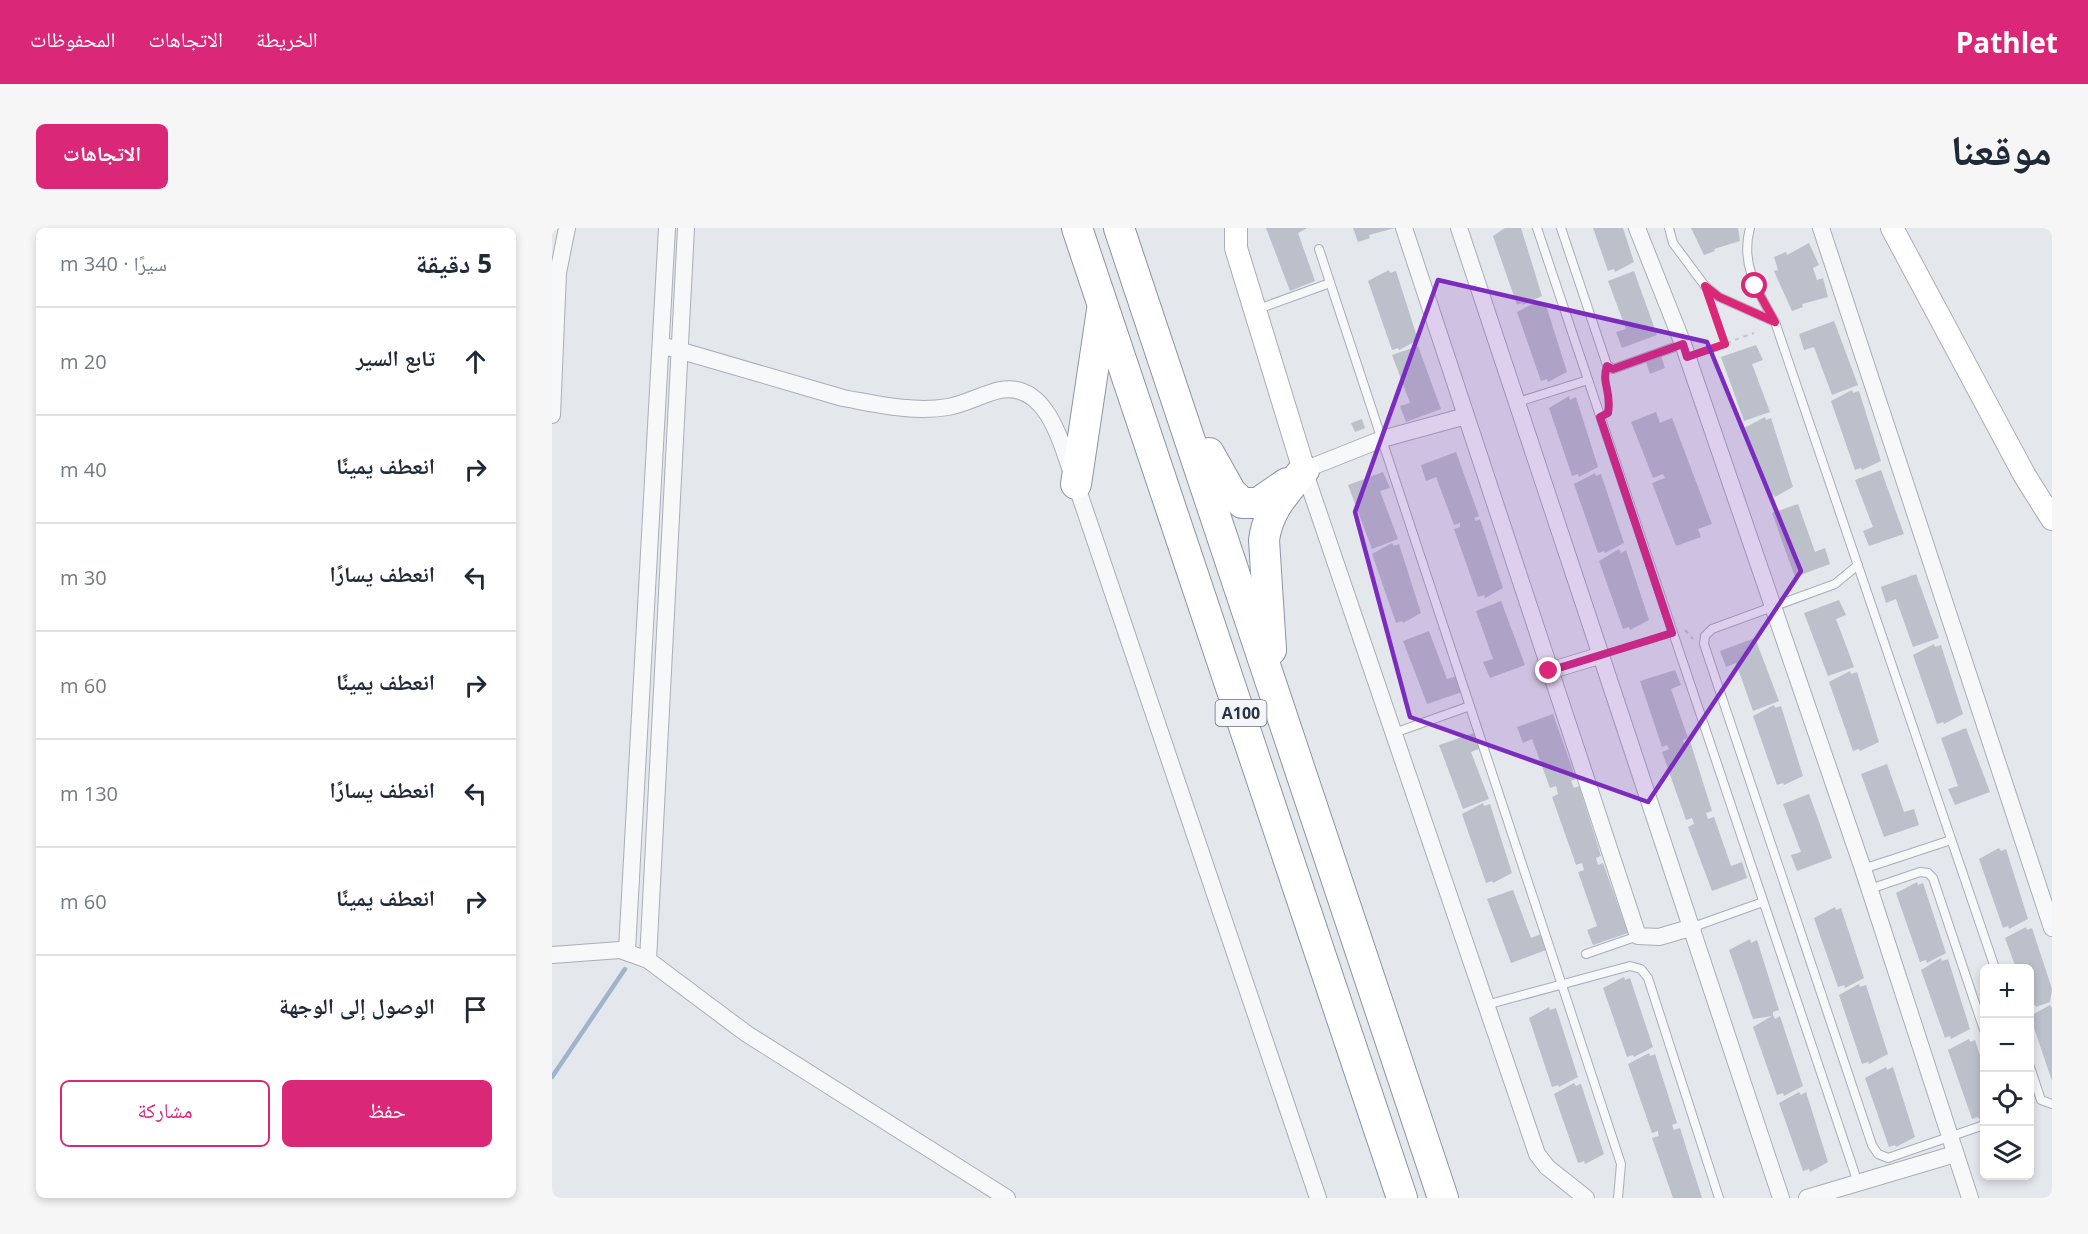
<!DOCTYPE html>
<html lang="ar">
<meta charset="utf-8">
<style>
:root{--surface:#fff;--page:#f6f6f7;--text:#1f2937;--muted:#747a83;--line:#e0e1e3;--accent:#db2777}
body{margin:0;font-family:"Open Sans","Noto Naskh Arabic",sans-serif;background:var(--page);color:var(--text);direction:rtl}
.controls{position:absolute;right:18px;bottom:18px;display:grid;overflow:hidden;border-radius:9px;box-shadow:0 3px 9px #0003}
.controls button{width:54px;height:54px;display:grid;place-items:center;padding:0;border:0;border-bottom:2px solid var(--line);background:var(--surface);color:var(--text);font:30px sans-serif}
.stop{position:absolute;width:18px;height:18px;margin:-14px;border:4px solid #db2777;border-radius:50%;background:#fff}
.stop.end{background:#db2777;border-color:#fff;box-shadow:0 2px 6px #0008}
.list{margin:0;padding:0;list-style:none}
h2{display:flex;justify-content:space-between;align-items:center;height:78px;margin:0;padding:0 24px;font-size:26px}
h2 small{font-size:20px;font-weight:400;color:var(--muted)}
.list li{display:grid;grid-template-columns:39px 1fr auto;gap:18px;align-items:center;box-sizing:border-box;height:108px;padding:0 24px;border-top:2px solid var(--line)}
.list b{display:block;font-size:22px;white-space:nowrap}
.list em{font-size:20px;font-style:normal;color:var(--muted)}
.actions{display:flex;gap:12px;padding:18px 24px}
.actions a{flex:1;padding:14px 0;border:2px solid var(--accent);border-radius:9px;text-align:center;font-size:21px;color:var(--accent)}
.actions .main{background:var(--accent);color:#fff}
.icon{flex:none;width:33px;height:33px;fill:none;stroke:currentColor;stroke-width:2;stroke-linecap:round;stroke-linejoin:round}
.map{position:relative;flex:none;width:1500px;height:970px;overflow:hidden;direction:ltr;border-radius:9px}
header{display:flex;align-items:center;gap:36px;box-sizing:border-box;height:84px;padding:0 30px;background:var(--accent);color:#fff}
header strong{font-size:28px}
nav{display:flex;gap:33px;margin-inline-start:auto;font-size:21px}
.intro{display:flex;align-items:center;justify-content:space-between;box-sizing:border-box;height:144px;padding:0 36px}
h1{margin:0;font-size:42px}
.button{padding:15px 27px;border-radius:9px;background:var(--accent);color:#fff;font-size:21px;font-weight:700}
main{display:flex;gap:36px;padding:0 36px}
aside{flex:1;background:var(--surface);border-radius:9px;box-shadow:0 3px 9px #0003}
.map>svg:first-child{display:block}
</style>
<header>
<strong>Pathlet</strong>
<nav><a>الخريطة</a><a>الاتجاهات</a><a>المحفوظات</a></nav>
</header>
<div class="intro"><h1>موقعنا</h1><a class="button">الاتجاهات</a></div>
<main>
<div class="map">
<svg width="1500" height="970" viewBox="0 0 1500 970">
<rect width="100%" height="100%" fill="#e4e7ec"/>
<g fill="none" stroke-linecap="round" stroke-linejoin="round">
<path stroke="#9fb4cc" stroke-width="4.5" d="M0 849 73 741"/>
</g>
<g fill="#bbc0ca">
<path d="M714 0H755L746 5 763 53 738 63Z"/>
<path d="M801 0H843L817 7 818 10 806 14Z"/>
<path d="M953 0H969L990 68 971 77 970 75 965 77 941 8Z"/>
<path d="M1041 0H1071L1082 34 1063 44 1062 41 1056 43Z"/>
<path d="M1139 0H1186L1188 13 1162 21 1163 23 1152 27Z"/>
<path d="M1257 15 1267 37 1261 40 1265 52 1271 50 1276 69 1250 76 1251 79 1240 83 1222 43 1226 42 1222 29 1234 24 1235 27Z"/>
<path d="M837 42 838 45 844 43 866 112 847 122 846 120 840 122 816 53Z"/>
<path d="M1082 43 1105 107 1070 120 1064 104 1074 101 1056 53Z"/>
<path d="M986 73 987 76 993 74 1015 144 996 154 995 151 989 153 965 84Z"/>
<path d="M1282 93 1306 157 1280 167 1262 119 1252 122 1247 106Z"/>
<path d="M1204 117 1211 132 1200 136 1218 184 1192 193 1169 129Z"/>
<path d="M866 118 889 181 854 194 848 178 858 175 840 127Z"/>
<path d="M1109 128 1113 140 1098 146 1094 134Z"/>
<path d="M1300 162 1301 165 1307 163 1329 233 1310 242 1309 240 1303 242 1279 173Z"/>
<path d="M1017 168 1018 172 1024 169 1046 239 1027 249 1026 246 1020 248 997 180Z"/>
<path d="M1104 184 1108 195 1120 190 1160 296 1146 301 1149 309 1124 318 1100 255 1113 250 1111 246 1101 250 1079 194Z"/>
<path d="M1213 189 1214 192 1219 190 1241 259 1223 269 1222 267 1216 269 1192 200Z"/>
<path d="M810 191 813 200 803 204 799 195Z"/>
<path d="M904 224 927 288 922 290 924 293 928 291 951 360 933 370 932 367 926 369 902 301 908 299V295L902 297 884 249 874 253 869 237Z"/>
<path d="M1329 242 1352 306 1317 318 1311 303 1321 299 1303 252Z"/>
<path d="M831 244 838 260 828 263 846 311 820 321 796 257Z"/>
<path d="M1043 245 1044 248 1049 246 1072 315 1053 325 1052 323 1046 325 1022 256Z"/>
<path d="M1246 276 1263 324 1273 320 1278 336 1243 349 1220 285Z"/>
<path d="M840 315 842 318 847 316 869 385 851 395 850 393 844 395 820 326Z"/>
<path d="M1067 321 1069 325 1074 322 1097 392 1078 402 1077 399 1071 401 1047 333Z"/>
<path d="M1364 346 1387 410 1361 419 1344 371 1334 375 1329 359Z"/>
<path d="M1287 372 1294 387 1284 391 1302 439 1276 448 1252 385Z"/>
<path d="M949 373 973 437 938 450 931 434 941 431 924 383Z"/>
<path d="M877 403 895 451 905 448 910 464 875 476 851 413Z"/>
<path d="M1203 410 1227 473 1201 483 1184 435 1174 439 1168 423Z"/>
<path d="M1382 416 1383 419 1389 417 1411 486 1392 496 1391 494 1385 496 1361 427Z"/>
<path d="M1123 442 1129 457 1119 461 1136 510 1131 512 1132 516 1138 513 1160 583 1154 585 1156 591 1162 589 1179 638 1190 634 1195 650 1160 663 1136 599 1142 596 1140 590 1134 592 1110 524 1117 521 1115 517 1110 519 1088 453Z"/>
<path d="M1298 443 1299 446 1305 444 1327 514 1308 523 1307 521 1301 523 1277 454Z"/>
<path d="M1222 477 1223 480 1229 478 1251 548 1232 557 1231 555 1225 557 1201 488Z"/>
<path d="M1001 486 1024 551 1019 553 1022 560 1027 558 1049 628 1044 630 1046 637 1051 635 1076 705 1041 717 1035 702 1045 698 1026 644 1032 642 1030 635 1024 637 1000 569 1006 566 1004 558 998 560 980 511 971 515 965 499Z"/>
<path d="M1414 500 1438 564 1403 577 1396 561 1406 558 1389 510Z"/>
<path d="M922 505 929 520 919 524 937 571 911 581 887 517Z"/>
<path d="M1335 536 1352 584 1362 581 1367 597 1332 609 1309 546Z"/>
<path d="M1257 566 1280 630 1245 643 1239 627 1249 624 1231 576Z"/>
<path d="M931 575 932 578 938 576 960 645 941 655 940 653 934 655 910 586Z"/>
<path d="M1447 620 1449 623 1454 621 1476 691 1457 701 1456 698 1451 700 1427 631Z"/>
<path d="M1365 654 1366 657 1371 655 1394 725 1375 735 1374 732 1368 734 1344 665Z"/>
<path d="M961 662 979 710 989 706 994 722 959 735 935 671Z"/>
<path d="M1283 679 1284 682 1289 680 1312 750 1293 760 1292 757 1286 759 1262 690Z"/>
<path d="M1474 699 1475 702 1480 700 1500 761 1498 774 1484 779 1483 777 1478 779V740H1464L1453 710Z"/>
<path d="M1198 711 1199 715 1205 712 1227 782 1221 784V787L1223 791 1228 788 1251 858 1232 868 1231 865 1225 867 1201 799 1220 788 1201 791 1177 722Z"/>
<path d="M1389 730 1390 733 1396 731 1418 801 1399 811 1398 808 1393 810 1369 742Z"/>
<path d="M1072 749 1073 752 1078 750 1101 819 1082 829 1081 827 1075 829 1051 760Z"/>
<path d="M1307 756 1308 759 1314 757 1336 826 1317 836 1316 834 1310 836 1287 767Z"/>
<path d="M1498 777 1500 780V853L1478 788Z"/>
<path d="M997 779 998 782 1004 780 1026 849 1007 859 1006 857 1000 859 977 790Z"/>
<path d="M1417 811 1418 814 1423 812 1432 840V889L1427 891 1426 889 1420 891 1396 822Z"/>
<path d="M1097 825 1098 828 1103 826 1125 895 1120 897 1122 902 1128 900 1150 970H1121L1100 910 1107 908 1106 905V903L1100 905 1076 836Z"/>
<path d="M1334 839 1335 842 1341 839 1363 909 1344 919 1343 917 1337 919 1313 850Z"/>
<path d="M1022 855 1024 858 1029 856 1052 926 1033 936 1032 933 1026 935 1002 866Z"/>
<path d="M1247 864 1249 867 1254 864 1276 934 1258 944 1257 941 1251 943 1227 875Z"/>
</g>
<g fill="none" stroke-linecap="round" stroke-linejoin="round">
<defs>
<g id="lane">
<path d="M985 0 1306 955"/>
<path d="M1009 0 1055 137 1061 141 1131 116"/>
<path d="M1117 0 1121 15 1153 58 1167 69 1223 94"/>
<path d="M1198 0C1188 36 1206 64 1223 94L1443 740"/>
<path d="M767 21 1069 936 1066 970"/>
<path d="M706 81 778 55"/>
<path d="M966 174 1036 152"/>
<path d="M1306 337 1283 356 1160 401 1153 408 1152 416 1320 917 1326 926 1336 930 1432 897"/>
<path d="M842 505 918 478"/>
<path d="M1311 641 1399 612"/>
<path d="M1318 661 1368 644 1376 645 1381 650 1432 802"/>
<path d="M1141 699 1211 674"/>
<path d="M1034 726 1086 708"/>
<path d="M934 777 1078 738 1089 741 1096 750 1167 970"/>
<path d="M1478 839 1489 872 1500 876"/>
</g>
<g id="street">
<path d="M852 0 1086 708 1107 709 1141 699"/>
<path d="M907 0 1229 970"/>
<path d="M1085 0 1131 116 1311 641 1418 970"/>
<path d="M1269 0 1500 700"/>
<path d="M109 117 291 170C324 176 362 185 396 179 414 176 430 166 448 162 498 153 510 222 524 256L766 970"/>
<path d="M0 187 6 45 15 0"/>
<path d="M914 188 830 211 752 242 985 926 995 939 1034 970"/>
<path d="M997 443 1050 427"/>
<path d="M75 722 115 0"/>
<path d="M0 727 68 722 96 732 195 806 455 970"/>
<path d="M96 732 134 0"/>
<path d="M1255 970 1403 926"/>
</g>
<g id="secondary">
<path d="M684 0V20L752 242"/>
<path d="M1340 0 1473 248 1500 291"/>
</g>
<g id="highway">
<path d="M525 0 850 970"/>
<path d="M567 0 891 970"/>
<path d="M657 225 679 264 690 275H706L735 255"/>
<path d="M524 256 550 82"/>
<path d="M719 422 712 312C716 282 733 265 752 242"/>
</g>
</defs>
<use href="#lane" stroke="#a9aeb7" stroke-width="10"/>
<use href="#street" stroke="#a9aeb7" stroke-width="18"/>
<use href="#secondary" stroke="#a9aeb7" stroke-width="24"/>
<use href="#highway" stroke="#8b94a3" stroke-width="32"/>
<g stroke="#c2c5cb" stroke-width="2" stroke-dasharray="4.5 4.5" stroke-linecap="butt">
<path d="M1160 78 1173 115"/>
<path d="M1149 124 1202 105"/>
<path d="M1052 147 1059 170 1057 179"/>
<path d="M1133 402 1141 411"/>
<path d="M1063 423 1112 408"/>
</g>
<use href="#lane" stroke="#f7f8fa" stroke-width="8"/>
<use href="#street" stroke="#f7f8fa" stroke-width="16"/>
<use href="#secondary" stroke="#fff" stroke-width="22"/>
<use href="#highway" stroke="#fff" stroke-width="30"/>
</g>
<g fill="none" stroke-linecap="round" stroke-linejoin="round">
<path stroke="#db2777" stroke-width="8" d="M997 443 1120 405 1048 189 1056 185C1060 163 1049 156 1055 138L1061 141 1131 116 1135 129 1173 116 1153 58 1167 69 1223 94 1203 58"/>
</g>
<path fill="#7b2cbf" fill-opacity="0.2" stroke="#7b2cbf" stroke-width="4.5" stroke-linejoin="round" d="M886 52 1155 114 1249 343 1096 574 858 489 803 284Z"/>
<g text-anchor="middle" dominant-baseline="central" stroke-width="5" stroke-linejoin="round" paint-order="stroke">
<rect fill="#f4f6f9" stroke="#676e7b" stroke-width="1.5" x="663.5" y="472" width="51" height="26" rx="4.5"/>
<g font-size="16" font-weight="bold" fill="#2b3445">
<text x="689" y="485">A100</text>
</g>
</g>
</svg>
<div class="controls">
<button>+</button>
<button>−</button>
<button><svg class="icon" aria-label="locate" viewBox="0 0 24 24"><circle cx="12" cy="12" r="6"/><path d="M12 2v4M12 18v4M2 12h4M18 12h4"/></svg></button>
<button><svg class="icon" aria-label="layers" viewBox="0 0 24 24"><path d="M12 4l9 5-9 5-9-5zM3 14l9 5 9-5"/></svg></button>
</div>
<div class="stop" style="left:1203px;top:58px"></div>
<div class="stop end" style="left:997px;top:443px"></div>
</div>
<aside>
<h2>5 دقيقة<small>سيرًا · 340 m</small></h2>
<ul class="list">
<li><svg class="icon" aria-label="ahead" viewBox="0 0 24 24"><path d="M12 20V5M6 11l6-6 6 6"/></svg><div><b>تابع السير</b></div><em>20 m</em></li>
<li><svg class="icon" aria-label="right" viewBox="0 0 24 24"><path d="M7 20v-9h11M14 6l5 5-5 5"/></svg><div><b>انعطف يمينًا</b></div><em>40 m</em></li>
<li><svg class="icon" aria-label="left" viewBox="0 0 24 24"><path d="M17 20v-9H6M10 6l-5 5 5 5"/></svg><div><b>انعطف يسارًا</b></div><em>30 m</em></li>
<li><svg class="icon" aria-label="right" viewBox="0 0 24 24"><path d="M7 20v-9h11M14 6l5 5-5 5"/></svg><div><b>انعطف يمينًا</b></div><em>60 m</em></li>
<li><svg class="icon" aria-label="left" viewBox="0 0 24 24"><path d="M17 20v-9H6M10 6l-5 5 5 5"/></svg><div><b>انعطف يسارًا</b></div><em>130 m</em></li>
<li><svg class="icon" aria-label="right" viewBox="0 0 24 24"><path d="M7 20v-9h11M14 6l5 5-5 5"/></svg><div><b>انعطف يمينًا</b></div><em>60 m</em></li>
<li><svg class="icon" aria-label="arrive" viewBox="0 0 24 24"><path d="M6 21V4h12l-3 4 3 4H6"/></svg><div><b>الوصول إلى الوجهة</b></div></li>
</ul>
<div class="actions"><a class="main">حفظ</a><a>مشاركة</a></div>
</aside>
</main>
